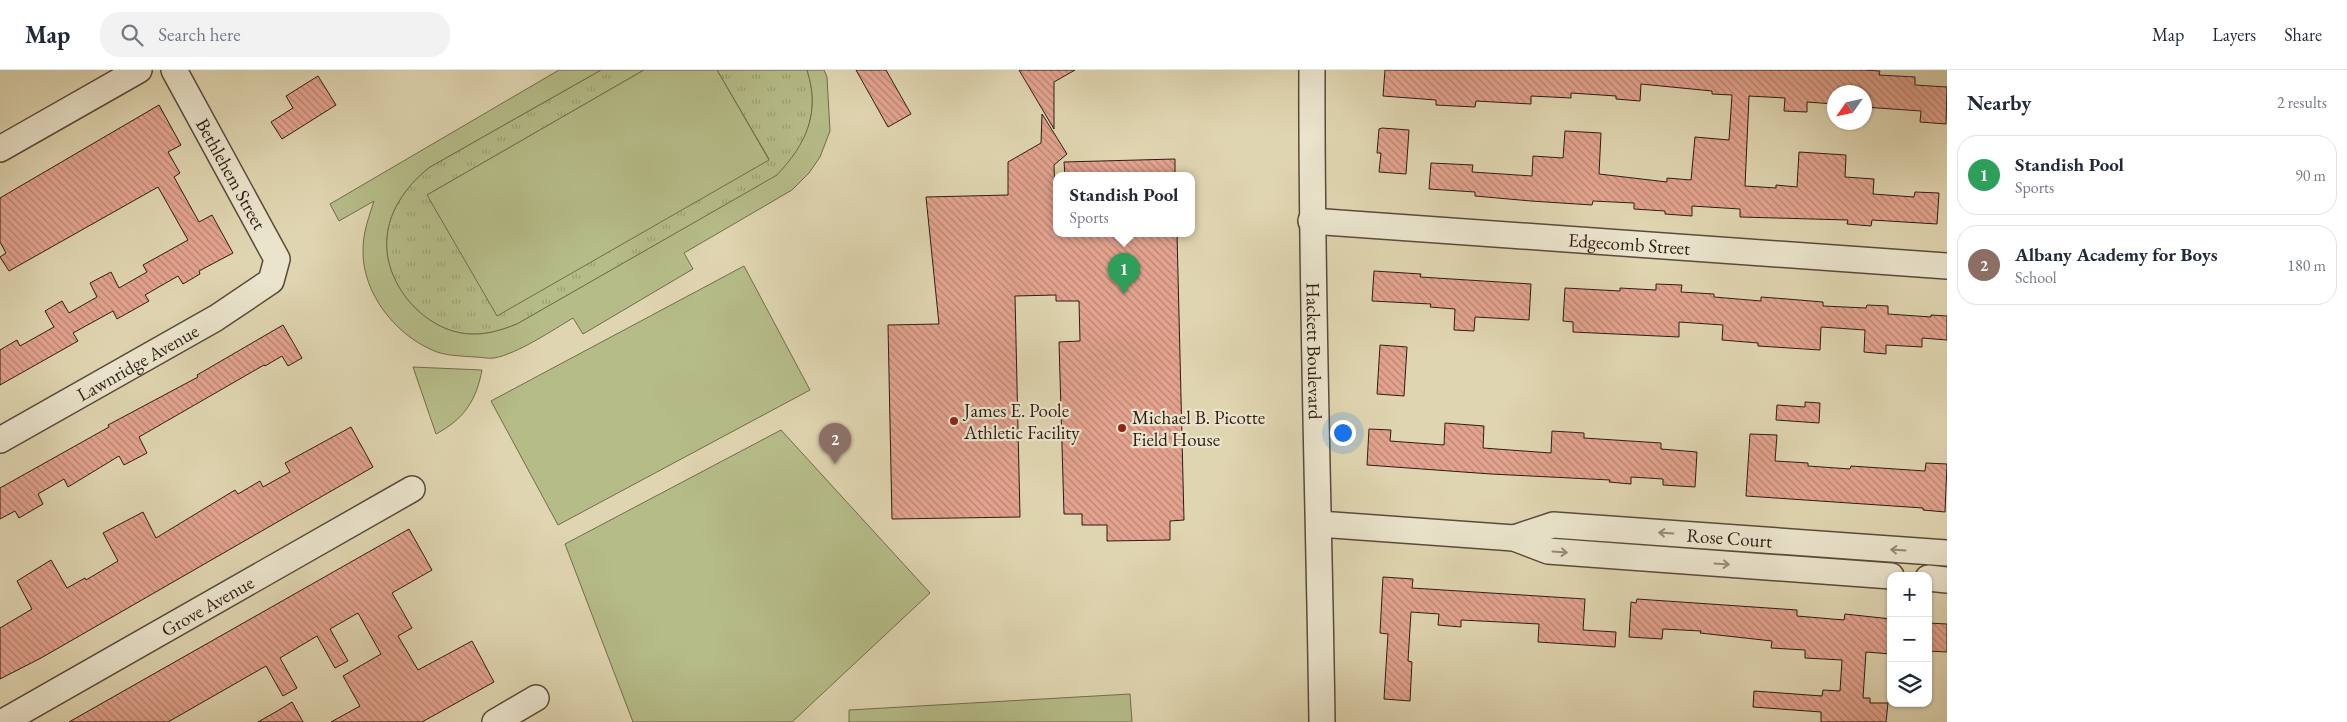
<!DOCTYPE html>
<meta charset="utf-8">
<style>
:root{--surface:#fff;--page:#f2f2f3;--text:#1f2937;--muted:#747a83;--line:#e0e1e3;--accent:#7c3aed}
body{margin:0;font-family:"EB Garamond",serif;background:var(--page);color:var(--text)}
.controls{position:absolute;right:15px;bottom:15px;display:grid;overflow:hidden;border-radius:10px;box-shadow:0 1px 4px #0004}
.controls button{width:45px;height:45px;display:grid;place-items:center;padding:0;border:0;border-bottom:1px solid var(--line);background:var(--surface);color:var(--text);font:25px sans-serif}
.compass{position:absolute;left:1827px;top:15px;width:45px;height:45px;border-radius:50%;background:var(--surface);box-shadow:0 1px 4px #0004;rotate:236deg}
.you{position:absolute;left:1342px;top:362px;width:18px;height:18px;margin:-12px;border:4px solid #fff;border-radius:50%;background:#1a73e8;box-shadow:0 0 0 8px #1a73e833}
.badge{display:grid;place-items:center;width:32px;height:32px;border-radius:50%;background:var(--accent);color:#fff;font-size:16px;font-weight:700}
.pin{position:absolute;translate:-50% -41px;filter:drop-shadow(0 1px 2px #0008)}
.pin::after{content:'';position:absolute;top:26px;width:18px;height:15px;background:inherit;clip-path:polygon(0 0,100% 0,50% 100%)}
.popup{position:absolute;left:1053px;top:102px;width:142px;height:65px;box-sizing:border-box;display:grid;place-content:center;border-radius:10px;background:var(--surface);filter:drop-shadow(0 1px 4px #0005);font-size:16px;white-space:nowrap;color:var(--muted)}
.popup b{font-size:19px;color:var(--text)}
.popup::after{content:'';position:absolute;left:50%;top:100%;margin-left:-10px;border:10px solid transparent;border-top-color:var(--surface)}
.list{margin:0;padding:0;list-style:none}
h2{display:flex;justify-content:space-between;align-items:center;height:65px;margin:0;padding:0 20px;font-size:21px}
h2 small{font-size:16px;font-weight:400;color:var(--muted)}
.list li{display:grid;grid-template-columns:32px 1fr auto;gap:15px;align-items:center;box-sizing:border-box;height:80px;margin:0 10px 10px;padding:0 10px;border:1px solid var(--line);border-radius:20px}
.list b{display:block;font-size:19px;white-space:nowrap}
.list p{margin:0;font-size:16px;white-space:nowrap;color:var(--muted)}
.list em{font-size:16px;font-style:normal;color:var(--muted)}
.icon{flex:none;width:28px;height:28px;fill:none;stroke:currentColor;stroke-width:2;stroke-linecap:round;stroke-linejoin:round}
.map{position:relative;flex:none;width:1947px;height:652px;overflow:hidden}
header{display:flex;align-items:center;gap:30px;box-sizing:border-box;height:70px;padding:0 25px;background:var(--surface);border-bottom:1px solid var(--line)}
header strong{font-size:24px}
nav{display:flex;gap:28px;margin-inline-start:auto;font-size:18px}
.search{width:350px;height:45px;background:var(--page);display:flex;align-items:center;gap:12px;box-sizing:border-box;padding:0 18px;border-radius:20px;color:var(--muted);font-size:19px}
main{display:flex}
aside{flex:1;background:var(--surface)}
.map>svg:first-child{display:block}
</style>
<header>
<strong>Map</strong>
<div class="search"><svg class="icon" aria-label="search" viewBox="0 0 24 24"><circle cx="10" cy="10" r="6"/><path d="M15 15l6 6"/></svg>Search here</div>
<nav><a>Map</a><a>Layers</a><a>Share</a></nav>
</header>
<main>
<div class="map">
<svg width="1947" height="652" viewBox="0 0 1947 652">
<defs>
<pattern id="grass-tufts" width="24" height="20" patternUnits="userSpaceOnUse" patternTransform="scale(1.25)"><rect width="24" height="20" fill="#b5bc88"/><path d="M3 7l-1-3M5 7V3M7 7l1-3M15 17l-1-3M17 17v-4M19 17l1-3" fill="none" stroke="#9ca174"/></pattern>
<pattern id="building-back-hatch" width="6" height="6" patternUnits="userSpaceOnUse" patternTransform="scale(1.25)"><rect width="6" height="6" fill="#e3a38e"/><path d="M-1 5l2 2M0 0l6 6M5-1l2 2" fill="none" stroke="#b88473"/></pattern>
</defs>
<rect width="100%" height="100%" fill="#dfd5b0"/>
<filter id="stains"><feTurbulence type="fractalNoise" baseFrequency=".004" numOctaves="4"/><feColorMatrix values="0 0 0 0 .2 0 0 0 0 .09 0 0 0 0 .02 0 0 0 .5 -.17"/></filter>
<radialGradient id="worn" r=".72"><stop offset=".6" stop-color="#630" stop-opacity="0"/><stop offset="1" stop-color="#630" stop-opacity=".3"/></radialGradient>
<path fill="url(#grass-tufts)" stroke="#726c4e" d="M601 0H644L427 125 769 89 717 0H807C821 43 806 74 778 105L517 254C502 260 486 265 470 264 424 262 382 212 387 167 389 139 409 113 430 97Z"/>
<g fill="#b5bc88" stroke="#726c4e">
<path d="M559 0H601L430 97C409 113 389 139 387 167 382 212 424 262 470 264 486 265 502 260 517 254L777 105C806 74 821 43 807 0H824L827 7 830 61 820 87 809 103 792 120 684 183 693 199 583 264 573 248C553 260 517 284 494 288 489 289 481 287 475 287 463 286 449 286 437 282 397 267 362 224 363 180 363 162 369 147 374 131L339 151 330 134Z"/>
<path d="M644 0H717L769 90 497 246 427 125Z"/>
<path d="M744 196 810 320 558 455 491 331Z"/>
<path d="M413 297 482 300C476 331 464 349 436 364Z"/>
<path d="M781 360 930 523 792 652H633L565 474Z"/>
<path d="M1130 624 1132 652H849V640Z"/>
</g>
<g fill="url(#building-back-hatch)" stroke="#2f1c14">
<path d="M856 0H886L911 44 888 57Z"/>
<path d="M1019 0H1075L1054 12V59Z"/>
<path d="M1385 0H1863L1880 1 1879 5 1915 7V15L1947 17 1946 54 1920 52 1921 41 1864 37V22H1834V34L1807 32V42L1784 41 1785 28 1749 26 1745 116 1776 118V115L1797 117 1799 82 1846 85 1845 107 1874 109 1873 124 1914 127 1915 122 1939 123 1937 154 1872 150 1871 156 1847 154 1848 150 1740 147V139L1692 136V146L1665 144V141L1634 139V133L1593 131 1592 135 1531 131 1475 126V122L1429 119 1431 93 1473 95 1472 102 1532 106 1533 86 1563 88 1565 61 1601 63 1599 104 1667 112V108L1691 110 1695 67 1729 70 1732 25 1712 24V21L1641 14 1640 31 1616 29V26L1571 23V28L1531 26V34L1476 31 1475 37 1436 35V30L1383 26Z"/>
<path d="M318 6 336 35 282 69 271 52 293 38 286 26Z"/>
<path d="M159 35 181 75 168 82 180 103 174 107 199 152 212 145 233 183 199 201 200 204 183 214 178 206 145 225 149 231 117 249 113 241 73 263 78 271 0 315V280L17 270 20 276 54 257 45 241 62 231 69 243 97 227 90 213 111 202 119 218 147 202 143 195 188 170 158 117 9 201 0 187 6 183 0 172V128Z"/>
<path d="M1042 44 1067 84 1054 95 1056 163H1177L1184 450 1170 451V470L1107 471V455H1082V444H1064L1059 272 1080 271 1079 231H1056V225L1015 226 1020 447 892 449 888 255 939 254 926 127 1008 125V92L1041 73Z"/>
<path d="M1382 58 1409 60 1406 104 1379 102 1381 83H1377L1379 59Z"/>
<path d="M1175 89V105H1065L1064 92Z"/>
<path d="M1374 201 1421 204 1420 207 1531 214 1529 250 1475 247 1474 261 1454 260 1455 239 1430 237 1431 234 1372 231Z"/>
<path d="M1656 214 1682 215 1681 222 1714 224V227L1761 231V227L1787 229 1823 232V236L1866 238 1867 235 1888 236V244L1931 247V245L1947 246V270L1922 268V277L1886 275V284L1864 282 1865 260 1821 257 1820 280 1758 276V273L1722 270 1723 255 1679 252V267L1573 262V252L1563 251 1565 218 1620 221V218L1656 220Z"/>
<path d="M283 255 302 288 288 296 282 286 265 296 264 295 139 367 147 383 124 395 119 386 68 417 64 409 38 424 43 434 19 448 15 441 0 449V418L109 357 108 355 198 307 197 305Z"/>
<path d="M1380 275 1407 277 1404 326 1377 324Z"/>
<path d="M1805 332 1820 333 1819 353 1776 350 1777 335 1805 337Z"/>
<path d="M1445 353 1484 356 1483 378 1551 383 1552 361 1584 363V368L1661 373V379L1697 382 1695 417 1663 415V409L1631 407V414L1609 412 1610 410 1491 404 1367 395 1369 359 1391 360 1390 371 1444 375Z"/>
<path d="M351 357 373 397 41 588 0 609V558L32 539 17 511 51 490 67 518 85 508 86 510 118 491 103 463 143 442 156 468 235 420 238 424 260 411 263 417 290 402 285 393Z"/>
<path d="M1750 364 1777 365 1775 391 1808 393V396L1850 399 1851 396 1925 401 1926 393 1947 394 1945 442 1923 440V438L1746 426Z"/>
<path d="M409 459 432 500 392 523 412 558 398 566 418 600 472 571 494 612 422 652H331L360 636 343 606 381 584 358 543 330 559 348 591 335 598 317 566 280 588 297 618 283 626 266 596 168 652H69Z"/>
<path d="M1383 507 1413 509 1412 518 1585 529 1583 560 1616 562 1615 577 1538 572 1539 554 1461 550V557L1438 555 1439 544 1411 542 1408 591 1412 592 1410 631 1384 629 1388 564 1380 563Z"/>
<path d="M1637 529 1797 540V546L1844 550 1845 544 1891 549V584L1866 582 1863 628H1870V633H1888L1886 652H1821V642L1753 637 1754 621 1822 626 1823 620 1840 621 1842 590 1805 588V580L1771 578 1772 571 1700 563 1701 561 1663 559 1662 569 1629 567 1631 532 1636 533Z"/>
<path d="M1928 553 1947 554V582L1928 581Z"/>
<path d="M292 632 303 652H258L279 640Z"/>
</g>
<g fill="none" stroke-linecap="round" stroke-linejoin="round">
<defs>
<g id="minor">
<path id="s1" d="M1312 0C1311 217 1319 435 1322 652"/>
<path d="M0 79 139 0"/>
<path id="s2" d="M1311 151 1947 196"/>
<path id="s3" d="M0 370 216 248 271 211 277 189 174 0"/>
<path d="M1319 454 1514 468 1548 481 1891 506"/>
<path id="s4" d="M1514 468 1553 455 1947 483"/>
<path d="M1928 508 1947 510"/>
<path id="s5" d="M3 652 412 419"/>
<path d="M495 652 536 628"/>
</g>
</defs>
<use href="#minor" stroke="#5b4a3b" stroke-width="28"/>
<use href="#minor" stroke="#eae4cc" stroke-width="25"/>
</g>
<defs><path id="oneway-shaft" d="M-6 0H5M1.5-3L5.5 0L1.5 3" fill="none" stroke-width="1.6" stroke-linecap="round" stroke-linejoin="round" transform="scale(1.25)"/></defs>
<g stroke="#968a79">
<use href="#oneway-shaft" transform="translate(1666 463) rotate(-176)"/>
<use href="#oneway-shaft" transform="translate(1898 480) rotate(-176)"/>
<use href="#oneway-shaft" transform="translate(1560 482) rotate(4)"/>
<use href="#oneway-shaft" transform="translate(1722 494) rotate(4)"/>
</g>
<g fill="#8f2418" stroke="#eae4cc" stroke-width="2">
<circle cx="954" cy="351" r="5"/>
<circle cx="1122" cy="358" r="5"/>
</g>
<g text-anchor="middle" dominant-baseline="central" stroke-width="4.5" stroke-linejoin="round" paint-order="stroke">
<g font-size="19" fill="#2f1c14" stroke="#eae4cc">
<text transform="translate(231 104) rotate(61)">Bethlehem Street</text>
<text stroke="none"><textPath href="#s2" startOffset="319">Edgecomb Street</textPath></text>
<text stroke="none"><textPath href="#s1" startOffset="281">Hackett Boulevard</textPath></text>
<text stroke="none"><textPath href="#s3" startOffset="158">Lawnridge Avenue</textPath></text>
<text stroke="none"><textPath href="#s4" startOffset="218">Rose Court</textPath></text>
<text stroke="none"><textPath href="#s5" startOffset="235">Grove Avenue</textPath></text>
</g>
<g font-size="19" fill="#2f1c14" stroke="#eae4cc" text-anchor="start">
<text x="964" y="340">James E. Poole<tspan x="964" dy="22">Athletic Facility</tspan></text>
<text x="1132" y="347">Michael B. Picotte<tspan x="1132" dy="22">Field House</tspan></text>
</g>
</g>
<rect width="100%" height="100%" filter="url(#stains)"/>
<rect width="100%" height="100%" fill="url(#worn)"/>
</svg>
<div class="controls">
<button>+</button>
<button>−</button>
<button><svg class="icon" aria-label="layers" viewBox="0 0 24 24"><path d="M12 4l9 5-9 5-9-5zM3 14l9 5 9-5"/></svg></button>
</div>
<svg class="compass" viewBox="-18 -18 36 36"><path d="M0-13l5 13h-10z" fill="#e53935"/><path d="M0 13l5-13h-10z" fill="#747a83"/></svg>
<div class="you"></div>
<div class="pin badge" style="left:1124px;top:224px;background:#2e9e5b">1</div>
<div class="popup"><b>Standish Pool</b>Sports</div>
<div class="pin badge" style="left:835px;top:394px;background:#8d6e63">2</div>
</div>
<aside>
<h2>Nearby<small>2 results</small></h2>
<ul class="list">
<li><span class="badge" style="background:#2e9e5b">1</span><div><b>Standish Pool</b><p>Sports</p></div><em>90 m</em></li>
<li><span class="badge" style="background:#8d6e63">2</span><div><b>Albany Academy for Boys</b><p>School</p></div><em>180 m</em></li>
</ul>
</aside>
</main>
